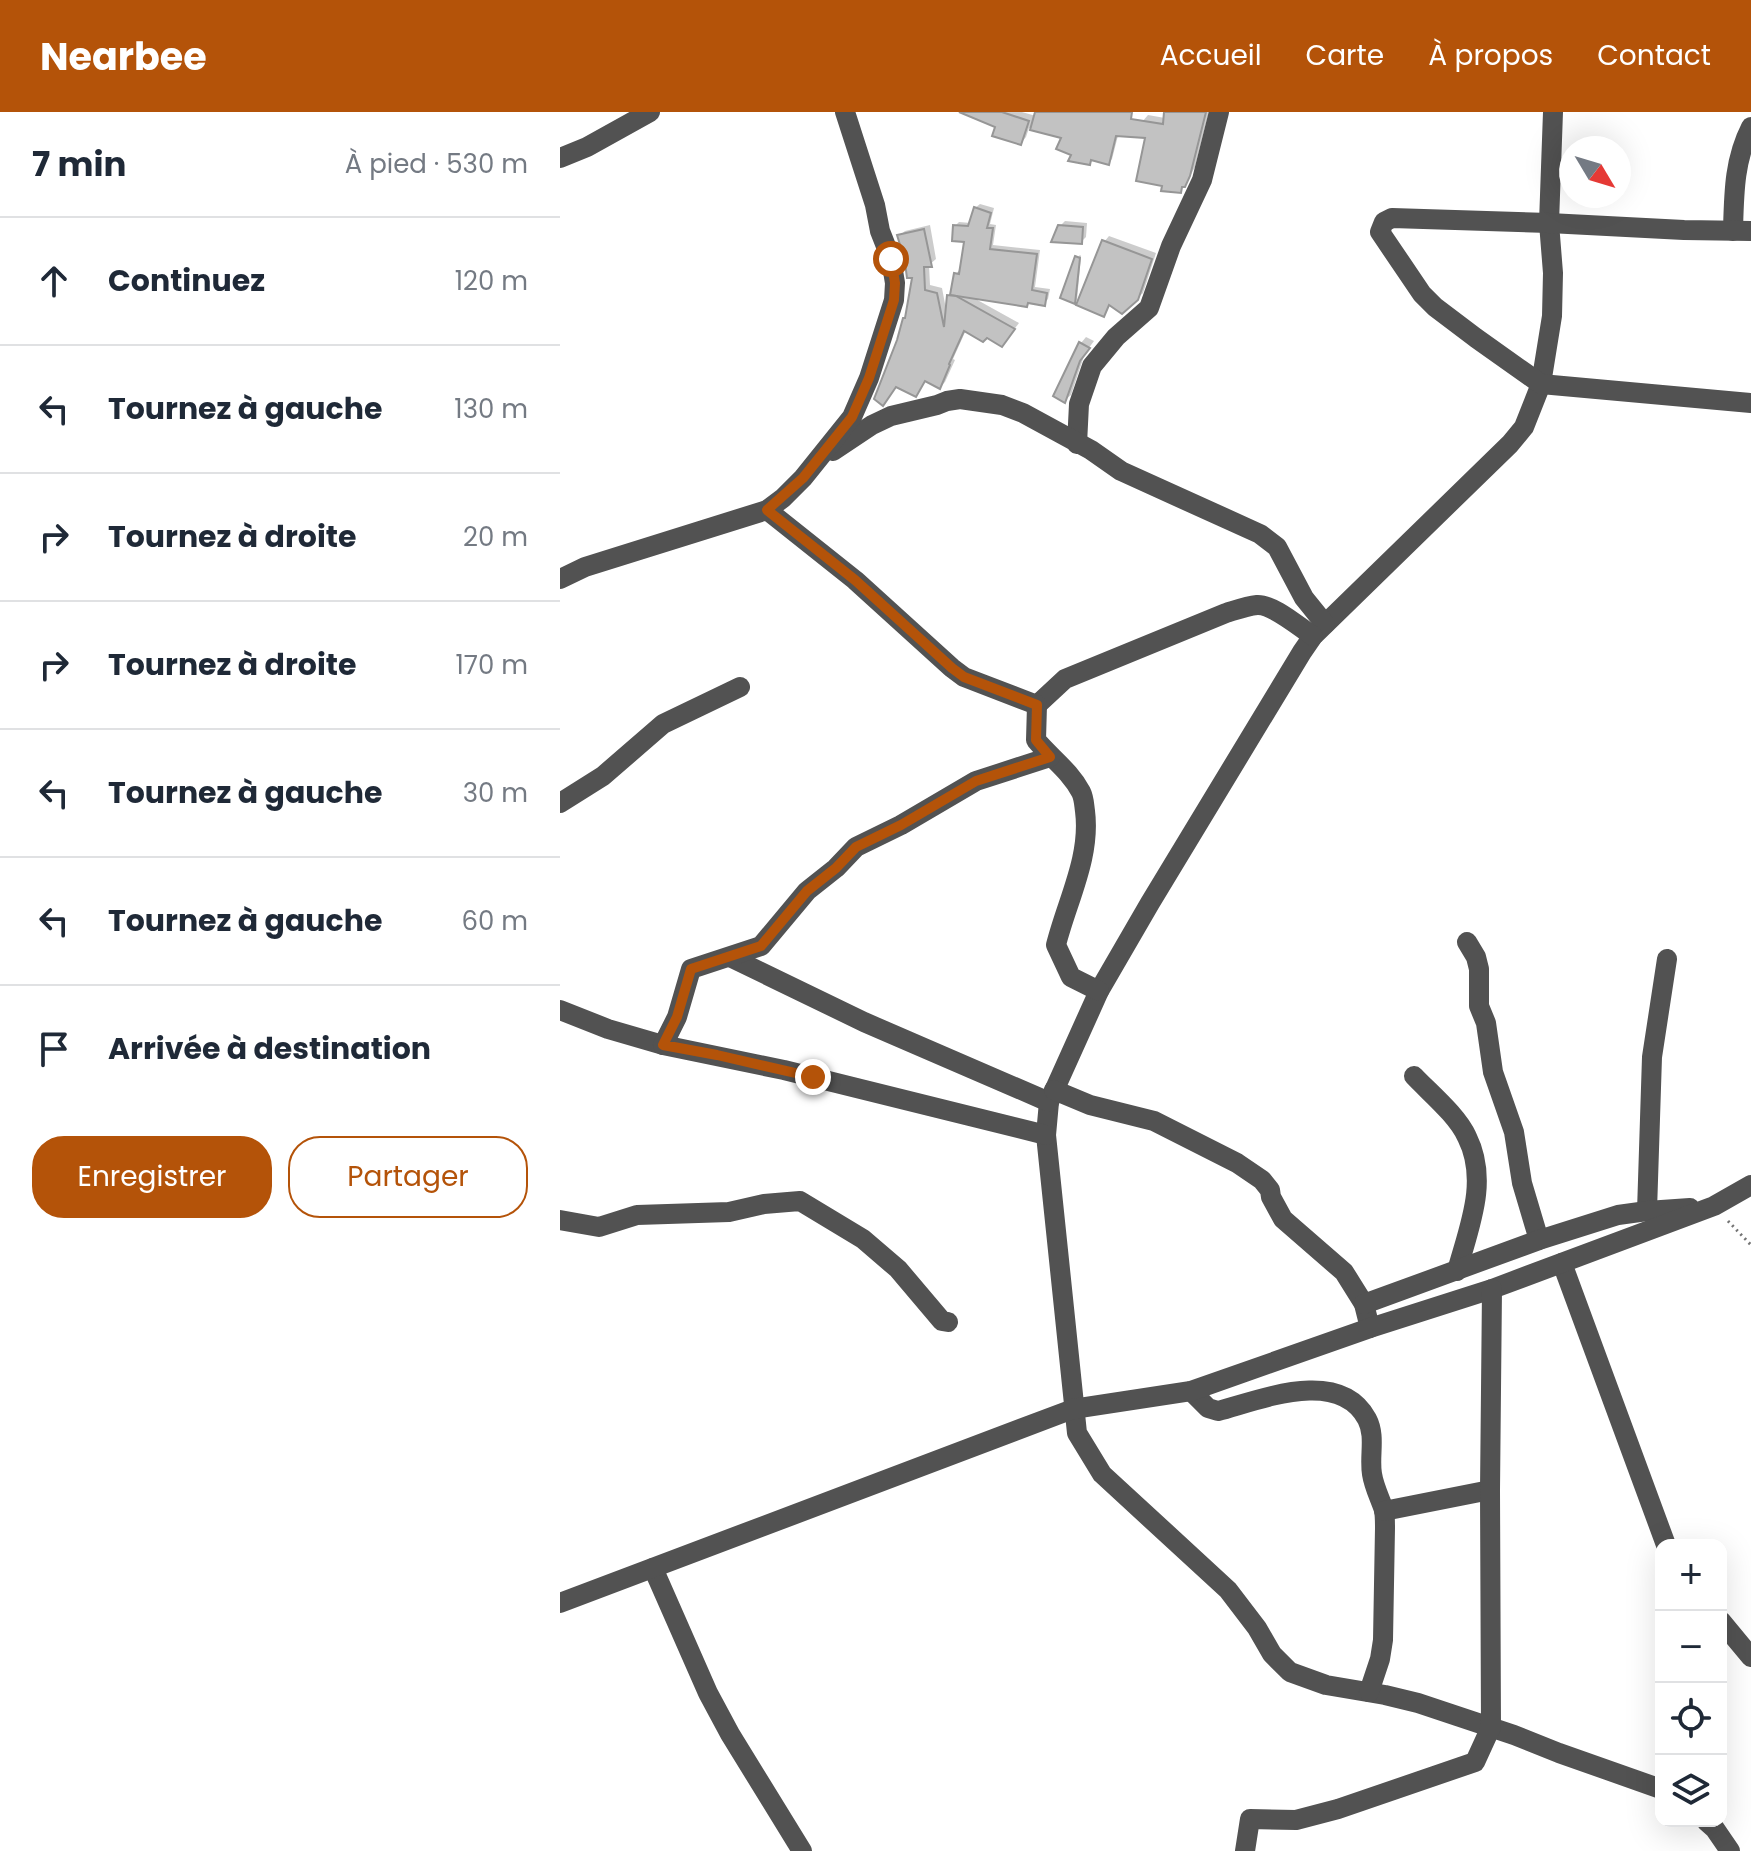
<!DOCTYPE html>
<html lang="fr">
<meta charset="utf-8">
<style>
:root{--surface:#fff;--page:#f6f6f7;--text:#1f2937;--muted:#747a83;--line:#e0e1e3;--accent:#b45309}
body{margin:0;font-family:Poppins,sans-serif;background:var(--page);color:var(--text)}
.controls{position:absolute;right:24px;bottom:24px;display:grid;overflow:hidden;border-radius:16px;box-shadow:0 8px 32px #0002}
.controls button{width:72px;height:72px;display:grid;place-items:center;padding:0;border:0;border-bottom:2px solid var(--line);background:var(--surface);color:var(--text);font:40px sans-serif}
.compass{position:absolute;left:999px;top:24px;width:72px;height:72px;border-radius:50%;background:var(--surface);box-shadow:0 8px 32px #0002;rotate:128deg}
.stop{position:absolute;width:24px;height:24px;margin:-18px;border:6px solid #b45309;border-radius:50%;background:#fff}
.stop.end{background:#b45309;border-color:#fff;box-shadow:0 2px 8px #0008}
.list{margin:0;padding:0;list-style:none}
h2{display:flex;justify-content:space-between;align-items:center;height:104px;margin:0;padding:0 32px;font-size:34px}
h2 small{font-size:26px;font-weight:400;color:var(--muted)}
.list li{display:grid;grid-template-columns:52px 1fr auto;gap:24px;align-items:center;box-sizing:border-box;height:128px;padding:0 32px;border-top:2px solid var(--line)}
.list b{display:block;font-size:30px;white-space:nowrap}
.list em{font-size:26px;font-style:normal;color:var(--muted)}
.actions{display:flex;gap:16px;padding:24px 32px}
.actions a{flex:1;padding:18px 0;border:2px solid var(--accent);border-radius:32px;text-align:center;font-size:28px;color:var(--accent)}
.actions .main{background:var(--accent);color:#fff}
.icon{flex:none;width:44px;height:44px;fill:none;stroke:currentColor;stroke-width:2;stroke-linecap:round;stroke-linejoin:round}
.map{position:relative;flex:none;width:1191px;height:1739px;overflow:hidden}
header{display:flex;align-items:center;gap:48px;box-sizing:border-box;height:112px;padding:0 40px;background:var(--accent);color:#fff}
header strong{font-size:38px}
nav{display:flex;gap:44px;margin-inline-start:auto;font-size:28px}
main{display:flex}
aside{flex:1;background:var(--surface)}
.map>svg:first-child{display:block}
</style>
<header>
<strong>Nearbee</strong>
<nav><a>Accueil</a><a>Carte</a><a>À propos</a><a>Contact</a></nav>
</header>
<main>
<aside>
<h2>7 min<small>À pied · 530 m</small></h2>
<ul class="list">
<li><svg class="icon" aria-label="ahead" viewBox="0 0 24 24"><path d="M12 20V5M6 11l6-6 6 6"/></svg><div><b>Continuez</b></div><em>120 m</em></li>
<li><svg class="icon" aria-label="left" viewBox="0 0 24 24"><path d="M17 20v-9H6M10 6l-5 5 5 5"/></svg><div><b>Tournez à gauche</b></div><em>130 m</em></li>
<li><svg class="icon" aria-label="right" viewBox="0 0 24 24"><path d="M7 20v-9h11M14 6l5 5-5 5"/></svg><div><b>Tournez à droite</b></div><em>20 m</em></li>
<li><svg class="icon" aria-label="right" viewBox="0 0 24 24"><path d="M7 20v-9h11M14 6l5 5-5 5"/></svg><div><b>Tournez à droite</b></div><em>170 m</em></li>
<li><svg class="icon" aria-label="left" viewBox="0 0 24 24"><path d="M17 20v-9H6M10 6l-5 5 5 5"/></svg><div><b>Tournez à gauche</b></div><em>30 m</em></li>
<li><svg class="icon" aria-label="left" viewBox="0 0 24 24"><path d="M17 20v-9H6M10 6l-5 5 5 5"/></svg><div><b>Tournez à gauche</b></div><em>60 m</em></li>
<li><svg class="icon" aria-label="arrive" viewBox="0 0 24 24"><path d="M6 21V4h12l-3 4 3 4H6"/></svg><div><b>Arrivée à destination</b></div></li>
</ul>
<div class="actions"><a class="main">Enregistrer</a><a>Partager</a></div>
</aside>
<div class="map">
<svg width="1191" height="1739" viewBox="0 0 1191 1739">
<rect width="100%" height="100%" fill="#fff"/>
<g fill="#0003">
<path d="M411 0H462L476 4 477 0H512L561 12 552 47 548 51 533 47 529 51 514 42 503 24 469 16 466 25 461 31 438 14Z"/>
<path d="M606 0H649L635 55 626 72 620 79 604 72 582 10 588 3 605 6Z"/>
<path d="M420 92 434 96 430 112 436 113 433 133 480 138 475 175 490 177 488 187 484 192 470 189 466 193 412 185 459 211 447 227 406 218 393 247 395 248 385 270 380 275 366 268 356 282 347 204 354 164 345 133 339 124 345 119 370 113 376 147 369 153 370 173 382 176 386 197 389 183 393 179 396 162 400 157 406 129 395 114 399 110 411 111 415 96Z"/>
<path d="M505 109 527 111 526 125 521 130 500 114Z"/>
<path d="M549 124 596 141 583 181 562 200 551 192 543 202 544 130Z"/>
<path d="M520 143 521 144 517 188 515 190 517 146Z"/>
<path d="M526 225 534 229 525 241 511 283 505 288 496 283 521 231Z"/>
</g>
<g fill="#c2c2c2" stroke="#969696" stroke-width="2">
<path d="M399 0H442L469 9 461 33 432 24 435 15Z"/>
<path d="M475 0H572L571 7 603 12 604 0H646L630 64 625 75H622L621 81 601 79 602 74 576 69 585 26 556 24 549 53 531 48 530 53 508 49 511 43 496 37 501 26 470 18Z"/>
<path d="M414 95 431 101 427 116H433L430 137 477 142 472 178 487 181 485 194 468 191 467 195 390 183 394 161 399 162 404 130 392 129 393 113 408 114Z"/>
<path d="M498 113 523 115 522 132 491 130Z"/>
<path d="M364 117 372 155H364L365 178 377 181 384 215 387 183 396 184 455 217 442 235 427 226 423 230 404 219 389 252 390 253 380 277 365 269 356 285 336 275 323 294 314 287 337 228 343 206H345L352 166H347L343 136H341L337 123Z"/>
<path d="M542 128 592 147 578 188 562 202 549 193 544 205 516 193Z"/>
<path d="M515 144 520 146 515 192 500 186Z"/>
<path d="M519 230 530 236 520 249 505 291 493 284Z"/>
</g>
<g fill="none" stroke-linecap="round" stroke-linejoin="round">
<path stroke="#747474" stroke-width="3" stroke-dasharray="2 4" stroke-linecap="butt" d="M1168 1109 1191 1133"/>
<g stroke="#525252" stroke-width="20">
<path d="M993 0 989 111 993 161 992 204 981 272 964 315 950 332 753 524 742 540 590 791 539 879 489 990 486 1023 517 1321 542 1362 668 1478 697 1516 712 1542 730 1560 766 1573 825 1583 858 1591 954 1623 999 1641 1101 1677"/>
<path d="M0 46 27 35 90 0"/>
<path d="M1173 119C1174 82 1174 48 1191 15"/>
<path d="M1191 119 1124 118 989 111 832 106 824 110 820 120 862 182 875 195 916 226 981 272 1191 291"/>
<path d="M517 332 519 292 532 254 556 225 589 196 611 134 642 68 659 0"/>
<path d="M273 339 312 313 331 304 377 293 387 289 400 287 442 293 463 301 531 338 561 359 700 422 717 435 744 486 765 512"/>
<path d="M207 398 295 468 392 556 404 565 477 593 505 567 666 501C676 498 687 494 697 493 713 492 739 515 753 524"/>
<path d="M0 467 25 455 207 398 223 386 243 366 292 305 309 266 334 188 335 171 331 147 320 119 315 93 285 0"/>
<path d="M477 593 476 628C491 646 510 659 521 680 524 686 524 692 525 699 531 745 507 789 496 833L511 865 539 879"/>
<path d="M0 691 43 664 103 612 180 575"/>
<path d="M907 830 916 845 919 857V894L926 911 933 960 954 1020 962 1071 979 1128"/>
<path d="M170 845 304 910 489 990"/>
<path d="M0 898 48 917 103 933 224 958 486 1023"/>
<path d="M103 933 117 905 131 857 201 834 247 779 276 756 296 735 341 713 416 669 490 645"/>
<path d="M854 964C870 981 897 1003 907 1025 929 1069 909 1115 897 1159"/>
<path d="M494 978 530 993 594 1009 677 1051 702 1068 710 1078 711 1085 723 1107 784 1160 804 1192 810 1216"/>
<path d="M1087 1099 1092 945 1107 847"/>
<path d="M0 1108 39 1115 77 1103 169 1100 204 1092 240 1089 303 1127 338 1157 382 1209 388 1210"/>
<path d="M1002 1151 1106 1433"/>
<path d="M804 1192 979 1128 1058 1103 1087 1099 1130 1096"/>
<path d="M631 1279 648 1296 658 1299C700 1288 779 1255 807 1307 816 1324 809 1344 812 1362 814 1375 820 1386 824 1398 825 1403 825 1410 825 1416L823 1528 820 1547 809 1580"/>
<path d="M824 1399 930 1378"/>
<path d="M93 1456 148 1581 170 1622 242 1739"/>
<path d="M0 1491 513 1297 631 1279 810 1216 932 1177 1154 1094 1191 1073"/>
<path d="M1161 1509 1191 1545"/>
<path d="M1146 1709 1155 1717 1170 1739"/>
<path d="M685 1739 690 1707 736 1708 778 1697 915 1650 931 1615 930 1378 932 1177"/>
</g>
</g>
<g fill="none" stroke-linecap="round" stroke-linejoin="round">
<path stroke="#b45309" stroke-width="10" d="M253 965 157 943 103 933 117 905 131 857 201 834 247 779 276 756 296 735 341 713 416 669 490 645 476 628 477 593 404 565 392 556 295 468 207 398 243 366 292 305 309 266 334 188 335 171 331 147"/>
</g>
</svg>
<div class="controls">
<button>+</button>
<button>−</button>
<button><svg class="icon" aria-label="locate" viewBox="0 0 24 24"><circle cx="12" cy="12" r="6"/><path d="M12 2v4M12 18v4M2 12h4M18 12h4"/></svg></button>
<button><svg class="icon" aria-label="layers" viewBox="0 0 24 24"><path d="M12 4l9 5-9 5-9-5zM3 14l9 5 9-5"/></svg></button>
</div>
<svg class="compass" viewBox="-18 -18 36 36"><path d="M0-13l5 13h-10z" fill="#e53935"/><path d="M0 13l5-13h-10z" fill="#747a83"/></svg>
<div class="stop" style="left:331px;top:147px"></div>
<div class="stop end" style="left:253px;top:965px"></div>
</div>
</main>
